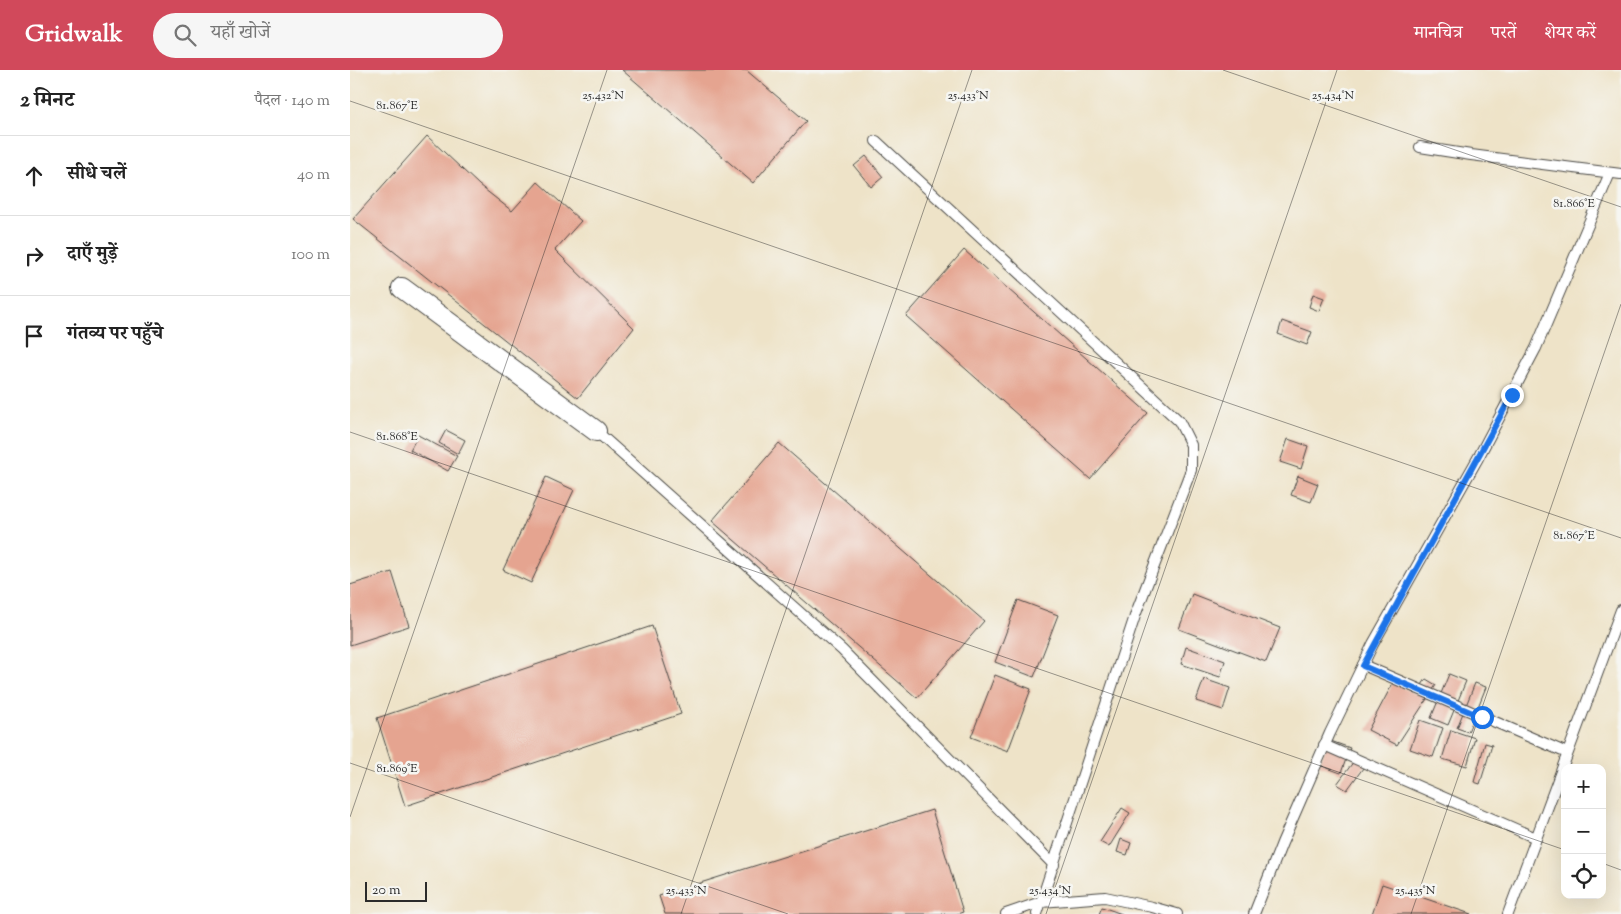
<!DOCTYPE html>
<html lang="hi">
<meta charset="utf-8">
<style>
:root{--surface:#fff;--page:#f6f6f6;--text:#222;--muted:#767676;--line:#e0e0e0;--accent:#d1495b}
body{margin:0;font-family:"Sorts Mill Goudy","Noto Serif Devanagari",serif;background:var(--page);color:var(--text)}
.controls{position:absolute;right:15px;bottom:15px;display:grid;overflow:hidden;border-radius:10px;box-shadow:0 5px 20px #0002}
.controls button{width:45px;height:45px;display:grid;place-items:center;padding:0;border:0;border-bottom:1px solid var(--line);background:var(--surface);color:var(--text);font:25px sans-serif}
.scale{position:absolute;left:15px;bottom:12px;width:62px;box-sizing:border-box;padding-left:5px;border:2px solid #2b2b2b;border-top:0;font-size:14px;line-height:18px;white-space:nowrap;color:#2b2b2b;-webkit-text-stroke:4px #f6f6f2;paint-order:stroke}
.stop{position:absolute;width:15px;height:15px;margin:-11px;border:4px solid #1a73e8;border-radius:50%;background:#fff}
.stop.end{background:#1a73e8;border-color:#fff;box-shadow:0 1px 5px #0008}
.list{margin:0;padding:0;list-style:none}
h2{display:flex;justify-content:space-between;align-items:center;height:65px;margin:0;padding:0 20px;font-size:21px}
h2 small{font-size:16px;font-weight:400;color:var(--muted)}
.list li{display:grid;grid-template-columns:32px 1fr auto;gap:15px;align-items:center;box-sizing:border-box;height:80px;padding:0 20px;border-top:1px solid var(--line)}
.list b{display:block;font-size:19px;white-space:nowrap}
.list em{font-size:16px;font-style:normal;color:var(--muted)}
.icon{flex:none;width:28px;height:28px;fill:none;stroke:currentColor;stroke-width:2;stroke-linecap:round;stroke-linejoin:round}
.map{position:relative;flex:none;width:1271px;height:844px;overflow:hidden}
header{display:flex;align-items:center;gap:30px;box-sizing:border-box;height:70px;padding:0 25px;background:var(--accent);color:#fff}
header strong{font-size:24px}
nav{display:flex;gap:28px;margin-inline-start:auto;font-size:18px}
.search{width:350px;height:45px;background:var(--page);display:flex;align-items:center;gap:12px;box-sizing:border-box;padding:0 18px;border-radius:28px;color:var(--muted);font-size:19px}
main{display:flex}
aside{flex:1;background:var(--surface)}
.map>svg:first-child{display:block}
</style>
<header>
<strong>Gridwalk</strong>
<div class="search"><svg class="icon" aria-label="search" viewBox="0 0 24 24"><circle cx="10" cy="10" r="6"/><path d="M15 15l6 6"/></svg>यहाँ खोजें</div>
<nav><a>मानचित्र</a><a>परतें</a><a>शेयर करें</a></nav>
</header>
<main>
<aside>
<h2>2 मिनट<small>पैदल · 140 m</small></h2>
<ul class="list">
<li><svg class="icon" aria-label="ahead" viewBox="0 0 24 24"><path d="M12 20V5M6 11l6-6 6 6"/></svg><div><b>सीधे चलें</b></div><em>40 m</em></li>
<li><svg class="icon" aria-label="right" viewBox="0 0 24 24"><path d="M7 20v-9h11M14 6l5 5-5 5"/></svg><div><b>दाएँ मुड़ें</b></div><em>100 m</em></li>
<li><svg class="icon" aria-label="arrive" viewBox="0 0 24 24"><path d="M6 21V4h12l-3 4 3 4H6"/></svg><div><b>गंतव्य पर पहुँचे</b></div></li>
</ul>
</aside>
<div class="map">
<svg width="1271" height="844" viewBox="0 0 1271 844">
<rect width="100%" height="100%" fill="#f6f6f2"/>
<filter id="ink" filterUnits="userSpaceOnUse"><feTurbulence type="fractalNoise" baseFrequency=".02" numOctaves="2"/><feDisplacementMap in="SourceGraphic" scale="10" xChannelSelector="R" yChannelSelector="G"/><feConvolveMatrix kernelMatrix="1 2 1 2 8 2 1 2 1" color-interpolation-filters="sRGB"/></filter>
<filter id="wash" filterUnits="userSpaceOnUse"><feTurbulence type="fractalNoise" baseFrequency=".0096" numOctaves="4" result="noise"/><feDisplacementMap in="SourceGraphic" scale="20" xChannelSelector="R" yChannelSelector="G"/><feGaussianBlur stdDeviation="1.12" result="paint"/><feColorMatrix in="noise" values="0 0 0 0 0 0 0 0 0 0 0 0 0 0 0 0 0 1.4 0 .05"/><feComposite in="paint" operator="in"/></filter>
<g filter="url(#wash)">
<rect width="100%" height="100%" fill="#eee3c8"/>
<g id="blocks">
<g fill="#e5a490">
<path d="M272 0H396L456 51 403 113Z"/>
<path d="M77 66 129 115 162 141 188 112 231 151 205 180 284 258 228 328 3 149Z"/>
<path d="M516 86 533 107 521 117 504 96Z"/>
<path d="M614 180 798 343 740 409 556 246Z"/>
<path d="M963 224 974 228 969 241 959 237Z"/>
<path d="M932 251 962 262 957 275 928 264Z"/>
<path d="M96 360 115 370 108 384 89 373Z"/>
<path d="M68 365 107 386 98 401 60 380Z"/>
<path d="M938 369 958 376 951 399 930 392Z"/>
<path d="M429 373 634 551 567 628 362 451Z"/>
<path d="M948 406 968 414 961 432 941 425Z"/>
<path d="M196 407 224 420 181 513 153 500Z"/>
<path d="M42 502 59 556 0 575V515Z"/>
<path d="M842 524 930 558 916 592 829 559Z"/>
<path d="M668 530 708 545 684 607 645 592Z"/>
<path d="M302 556 331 644 55 736 27 648Z"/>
<path d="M836 577 875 591 870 607 831 594Z"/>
<path d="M1099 604 1116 611 1098 655 1081 648Z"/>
<path d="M645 605 681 619 658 681 621 667Z"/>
<path d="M854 609 880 618 873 640 846 631Z"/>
<path d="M1076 609 1086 615 1047 675 1018 660 1043 613 1066 624Z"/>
<path d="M1125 613 1136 617 1118 662 1107 658Z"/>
<path d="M1070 650 1093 658 1083 687 1060 679Z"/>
<path d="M1101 660 1125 668 1117 696 1092 689Z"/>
<path d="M978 670 1000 678 991 703 969 695Z"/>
<path d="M1135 673 1142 675 1130 714 1124 712Z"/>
<path d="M1007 687 1016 694 997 720 987 714Z"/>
<path d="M772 738 780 743 759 777 750 772Z"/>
<path d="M582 740 613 842 607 844H315L309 826Z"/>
<path d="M771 769 781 773 777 785 767 782Z"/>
<path d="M1032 814 1121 844H1022Z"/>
<path d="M752 837 772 844H749Z"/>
</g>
</g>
</g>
<g filter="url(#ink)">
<use href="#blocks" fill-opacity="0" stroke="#484743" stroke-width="1"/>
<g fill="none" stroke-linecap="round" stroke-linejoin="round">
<defs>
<g id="service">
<path d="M526 71 829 351 841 375V400L786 543 687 844"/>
<path d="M1070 77 1121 85 1271 104"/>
<path d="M246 361 492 580 704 795"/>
<path d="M1013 595 1217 683"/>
<path d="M974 675 1186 768"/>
<path d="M656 844 691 832 755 827 802 837 827 844"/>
<path d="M904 844 932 773 980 663 1023 574 1128 388 1186 278 1260 103"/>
<path d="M1158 844 1271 540"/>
</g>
<path id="minor" d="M52 218 246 361"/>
</defs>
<use href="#service" stroke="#484743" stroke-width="12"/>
<use href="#minor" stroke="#484743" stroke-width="22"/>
<use href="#service" stroke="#fff" stroke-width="10"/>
<use href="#minor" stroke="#fff" stroke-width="20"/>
</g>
</g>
<g fill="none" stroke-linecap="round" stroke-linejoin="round" filter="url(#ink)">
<path stroke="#1a73e8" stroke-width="6" d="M1132 647 1013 596 1162 325"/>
</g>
<path fill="none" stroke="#2b2b2b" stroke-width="1" stroke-opacity="0.45" d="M873 0 1271 137M0 31 1271 468M0 362 1215 780M0 693 438 844M0 747 257 0M1252 793 1271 800M331 844 622 0M696 844 987 0M1061 844 1271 234"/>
<g font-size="12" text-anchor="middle" fill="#2b2b2b" stroke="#f6f6f2" stroke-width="5" stroke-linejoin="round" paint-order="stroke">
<text x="253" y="29">25.432°N</text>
<text x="618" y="29">25.433°N</text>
<text x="983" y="29">25.434°N</text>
<text x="47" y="39">81.867°E</text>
<text x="1224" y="137">81.866°E</text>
<text x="47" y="370">81.868°E</text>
<text x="1224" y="469">81.867°E</text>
<text x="47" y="702">81.869°E</text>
<text x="336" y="824">25.433°N</text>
<text x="700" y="824">25.434°N</text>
<text x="1065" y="824">25.435°N</text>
</g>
</svg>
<div class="controls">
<button>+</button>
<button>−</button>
<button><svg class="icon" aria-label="locate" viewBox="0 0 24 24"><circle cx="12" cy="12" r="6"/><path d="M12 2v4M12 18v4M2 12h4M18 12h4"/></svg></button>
</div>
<div class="scale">20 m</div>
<div class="stop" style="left:1132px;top:647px"></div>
<div class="stop end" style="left:1162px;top:325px"></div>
</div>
</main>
